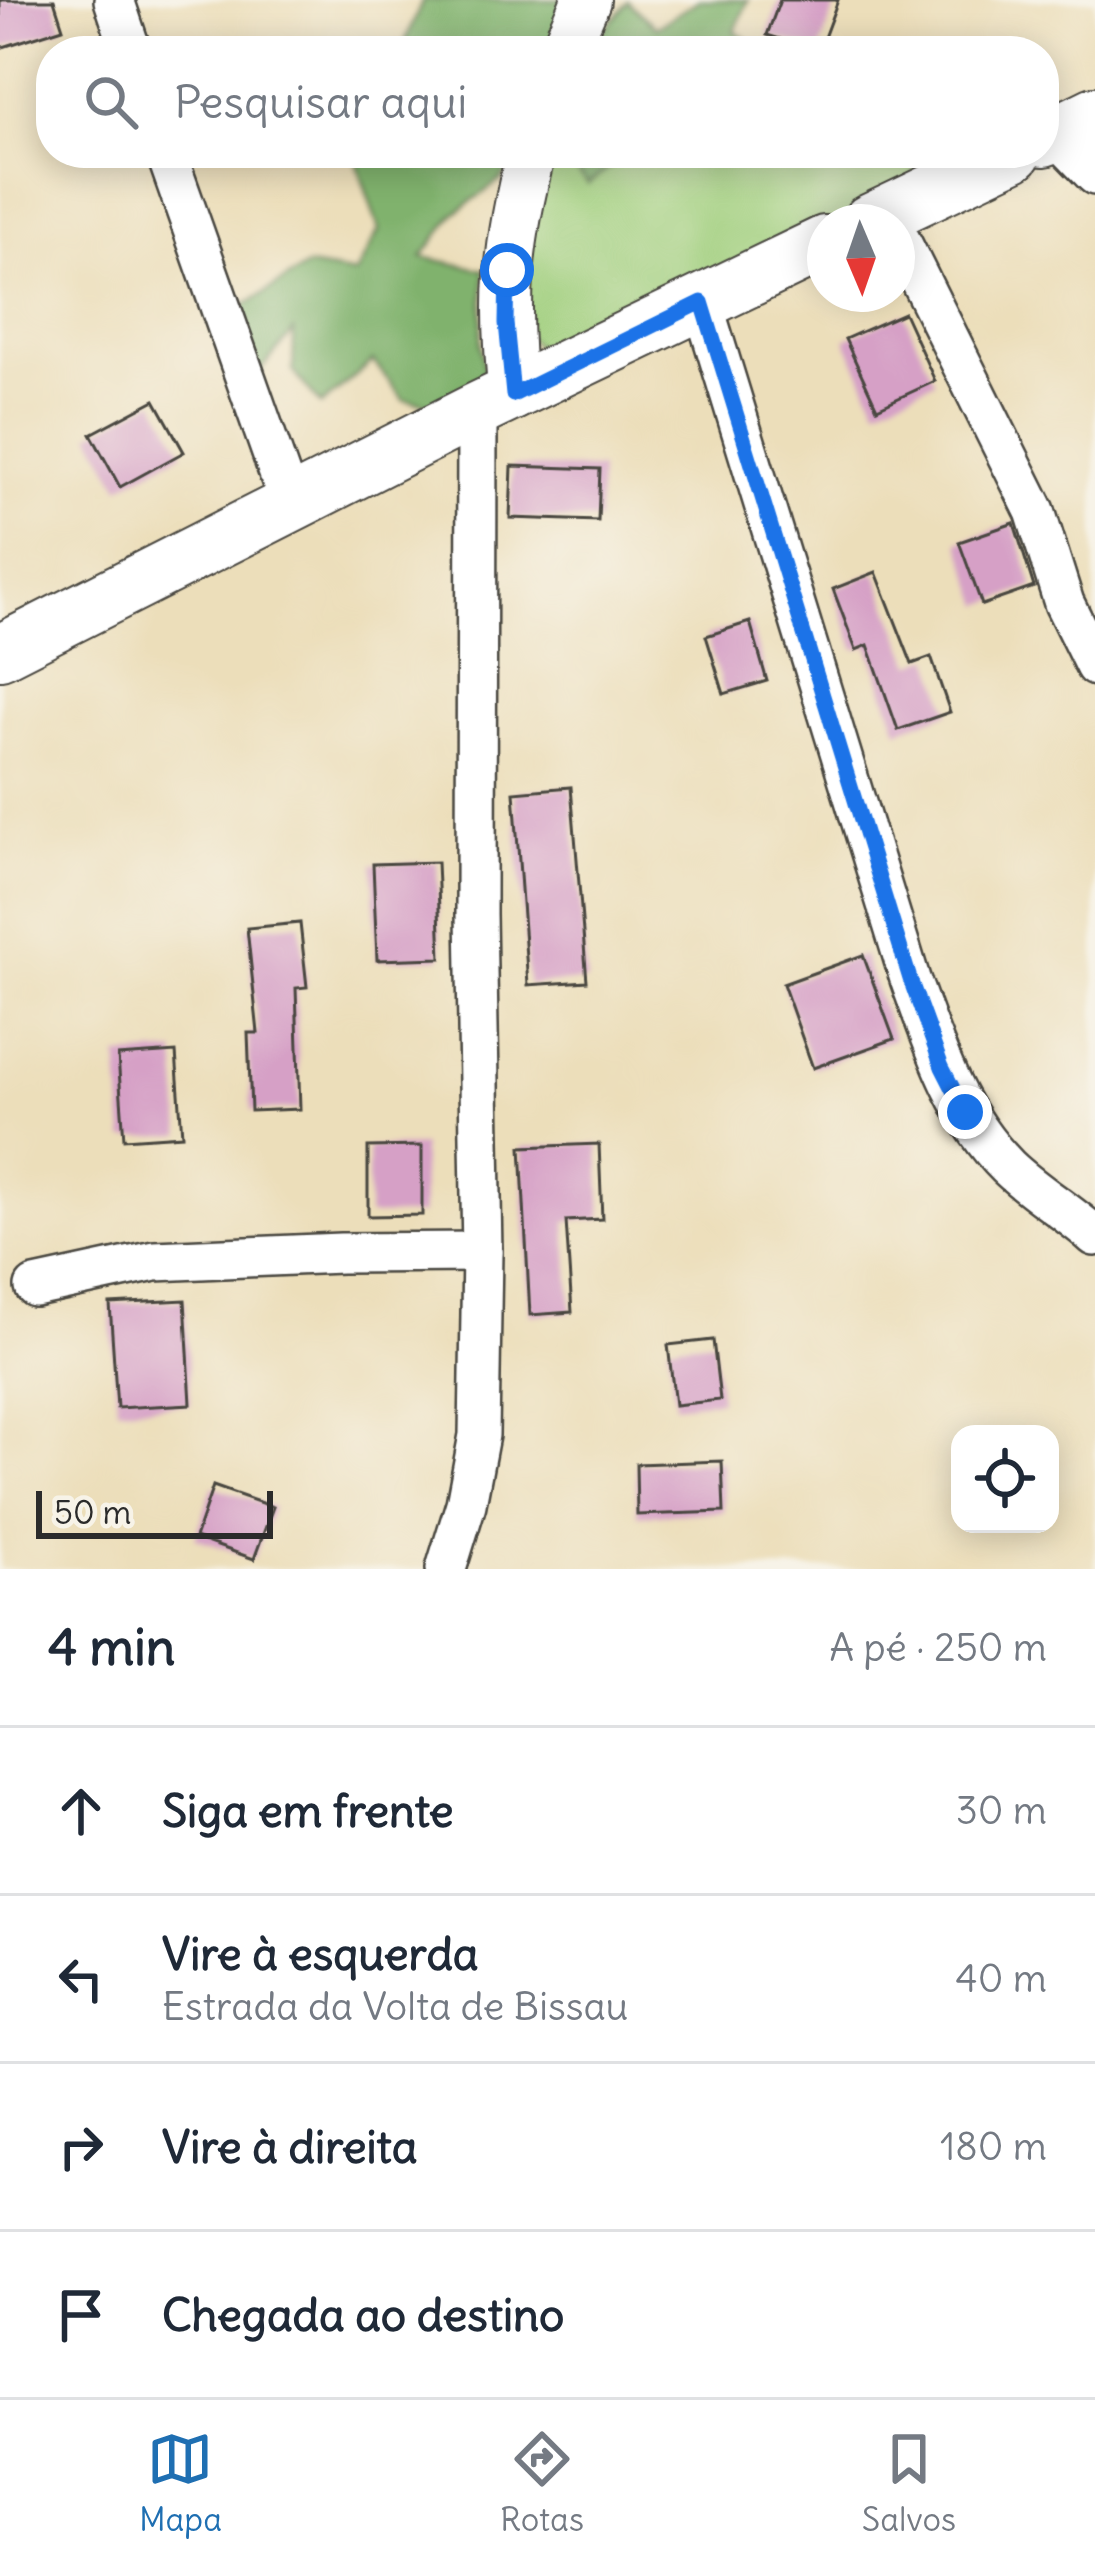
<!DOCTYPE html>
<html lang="pt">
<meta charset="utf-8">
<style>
:root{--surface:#fff;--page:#f6f6f7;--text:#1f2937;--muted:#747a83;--line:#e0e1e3;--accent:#1f6fb2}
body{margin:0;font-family:Delius,sans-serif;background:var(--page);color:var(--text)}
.controls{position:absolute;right:36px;bottom:36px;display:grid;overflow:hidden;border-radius:24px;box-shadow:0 6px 30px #0003}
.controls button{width:108px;height:108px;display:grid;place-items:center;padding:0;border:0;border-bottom:3px solid var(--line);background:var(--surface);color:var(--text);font:60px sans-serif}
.compass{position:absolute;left:807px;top:204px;width:108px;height:108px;border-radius:50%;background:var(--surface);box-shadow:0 6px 30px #0003;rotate:178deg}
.scale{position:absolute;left:36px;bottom:30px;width:237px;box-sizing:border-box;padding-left:12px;border:6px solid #2b2b2b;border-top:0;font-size:33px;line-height:42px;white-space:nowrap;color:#2b2b2b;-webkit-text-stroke:9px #f7f3e8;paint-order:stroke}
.stop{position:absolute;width:36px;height:36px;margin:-27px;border:9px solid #1a73e8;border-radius:50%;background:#fff}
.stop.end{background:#1a73e8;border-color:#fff;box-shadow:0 3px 12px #0008}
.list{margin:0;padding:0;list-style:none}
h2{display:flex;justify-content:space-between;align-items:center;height:156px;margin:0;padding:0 48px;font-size:51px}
h2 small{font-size:39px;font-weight:400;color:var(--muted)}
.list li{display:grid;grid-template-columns:78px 1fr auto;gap:36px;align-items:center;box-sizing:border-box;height:168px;padding:0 48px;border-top:3px solid var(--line)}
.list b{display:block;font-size:45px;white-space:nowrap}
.list p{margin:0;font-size:39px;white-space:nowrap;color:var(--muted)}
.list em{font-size:39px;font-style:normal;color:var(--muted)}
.icon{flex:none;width:66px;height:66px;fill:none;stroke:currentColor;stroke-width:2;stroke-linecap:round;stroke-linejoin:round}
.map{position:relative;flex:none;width:1095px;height:1569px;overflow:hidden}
.search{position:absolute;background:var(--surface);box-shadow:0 6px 30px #0003;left:36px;right:36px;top:36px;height:132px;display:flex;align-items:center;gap:30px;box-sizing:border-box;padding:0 42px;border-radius:48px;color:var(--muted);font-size:45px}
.sheet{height:828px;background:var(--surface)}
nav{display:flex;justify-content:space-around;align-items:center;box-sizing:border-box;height:168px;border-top:3px solid var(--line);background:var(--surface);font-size:33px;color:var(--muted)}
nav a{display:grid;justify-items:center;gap:6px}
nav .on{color:var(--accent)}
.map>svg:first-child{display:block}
</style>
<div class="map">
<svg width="1095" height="1569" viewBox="0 0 1095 1569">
<rect width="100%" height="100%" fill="#f7f3e8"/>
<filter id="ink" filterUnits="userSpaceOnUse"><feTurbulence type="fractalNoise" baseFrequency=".00833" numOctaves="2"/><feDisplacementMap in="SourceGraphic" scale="24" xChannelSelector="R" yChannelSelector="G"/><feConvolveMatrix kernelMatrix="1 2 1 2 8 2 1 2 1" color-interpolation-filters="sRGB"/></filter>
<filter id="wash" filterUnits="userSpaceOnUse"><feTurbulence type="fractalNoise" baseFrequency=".004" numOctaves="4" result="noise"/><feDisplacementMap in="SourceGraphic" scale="48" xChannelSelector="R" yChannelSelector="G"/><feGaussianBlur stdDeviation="2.7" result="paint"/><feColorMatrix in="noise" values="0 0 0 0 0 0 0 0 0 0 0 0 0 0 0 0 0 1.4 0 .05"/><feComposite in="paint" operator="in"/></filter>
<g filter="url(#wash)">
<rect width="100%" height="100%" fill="#ecdeba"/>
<path fill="#a0cf7e" stroke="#667d54" stroke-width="3" d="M628 153H894L927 179 571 348 540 350 519 328 530 193 554 156 560 154 588 183Z"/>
<g fill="#80b26d" stroke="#566e4c" stroke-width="3">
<path d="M423 0H571L554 51H401Z"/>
<path d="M699 0H748L735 31 763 51H586L628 2 656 27Z"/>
<path d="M354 153H521L501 180 455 213 422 257 485 270 481 344 487 385 439 406 404 400 373 361 321 405 293 371 294 331 254 378 218 322 308 266 356 274 379 230Z"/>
<path d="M560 153H628L588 184Z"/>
</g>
<g id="blocks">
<g fill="#d6a0c6">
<path d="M0 0H54L63 28 0 48Z"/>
<path d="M780 0H838L819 51 767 35Z"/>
<path d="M904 313 935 381 877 408 845 339Z"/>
<path d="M155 400 184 452 120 487 91 434Z"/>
<path d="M512 466 600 469 598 521 510 518Z"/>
<path d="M1014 523 1034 587 982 605 959 542Z"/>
<path d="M876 572 912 664 931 657 950 712 898 730 868 645 856 650 833 589Z"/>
<path d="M750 622 767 681 724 694 706 636Z"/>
<path d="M571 787 587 981 528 985 514 792Z"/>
<path d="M437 862 441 958 377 960 373 864Z"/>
<path d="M300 923 307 987 296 988 300 1109 251 1111 248 1033H258L247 928Z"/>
<path d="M863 955 894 1039 813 1068 783 984Z"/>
<path d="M176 1052 182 1135 124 1139 118 1056Z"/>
<path d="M599 1144 602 1219 566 1221 572 1312 530 1315 521 1147Z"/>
<path d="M422 1146V1215L368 1216V1147Z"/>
<path d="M185 1300 191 1404 117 1408 110 1304Z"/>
<path d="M713 1340 720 1400 675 1405 668 1345Z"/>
<path d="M722 1461 724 1512 637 1515 636 1464Z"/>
<path d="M213 1486 273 1507 254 1559 195 1538Z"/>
</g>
</g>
</g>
<g filter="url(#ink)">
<use href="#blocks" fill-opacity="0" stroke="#484640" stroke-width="3"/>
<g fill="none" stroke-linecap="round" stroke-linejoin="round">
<defs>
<g id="minor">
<path d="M114 0 131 51"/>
<path d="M1055 134 1095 175"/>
<path d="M166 153 290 504"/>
<path d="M897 234 1035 511 1064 603 1095 666"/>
<path d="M702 302 910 979C934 1046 956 1115 1008 1167 1034 1192 1067 1211 1095 1236"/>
<path d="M35 1287 155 1261 341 1253 482 1252"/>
<path d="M446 1569 466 1504 479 1435 482 1252 476 914 477 410"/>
</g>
<g id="tertiary">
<path d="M564 51 586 0"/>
<path d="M513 396C503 301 507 245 531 153"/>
</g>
<g id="secondary">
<path d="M1044 139 1095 114"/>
<path d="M869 222 1014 153"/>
<path d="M0 652 477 410 825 243"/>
</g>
</defs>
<use href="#minor" stroke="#484640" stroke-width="44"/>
<use href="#tertiary" stroke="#484640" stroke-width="52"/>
<use href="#secondary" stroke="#484640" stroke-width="58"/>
<use href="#minor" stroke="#fff" stroke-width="39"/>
<use href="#tertiary" stroke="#fff" stroke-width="48"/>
<use href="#secondary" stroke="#fff" stroke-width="54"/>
</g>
</g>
<g fill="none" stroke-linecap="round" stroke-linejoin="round" filter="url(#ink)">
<path stroke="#1a73e8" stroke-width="15" d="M507 270 506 323 513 395 702 302 910 979 942 1067 965 1112"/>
</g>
</svg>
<div class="controls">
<button><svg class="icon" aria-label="locate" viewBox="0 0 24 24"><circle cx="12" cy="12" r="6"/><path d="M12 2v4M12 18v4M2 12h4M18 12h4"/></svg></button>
</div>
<svg class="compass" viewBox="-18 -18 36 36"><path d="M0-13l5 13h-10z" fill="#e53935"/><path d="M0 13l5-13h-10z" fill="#747a83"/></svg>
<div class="scale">50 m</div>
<div class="stop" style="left:507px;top:270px"></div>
<div class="stop end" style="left:965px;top:1112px"></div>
<div class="search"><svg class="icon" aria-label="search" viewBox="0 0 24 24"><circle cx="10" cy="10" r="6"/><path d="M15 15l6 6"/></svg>Pesquisar aqui</div>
</div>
<section class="sheet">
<h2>4 min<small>A pé · 250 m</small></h2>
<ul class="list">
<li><svg class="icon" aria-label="ahead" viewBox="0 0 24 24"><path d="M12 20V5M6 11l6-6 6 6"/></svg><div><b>Siga em frente</b></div><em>30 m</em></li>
<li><svg class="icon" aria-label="left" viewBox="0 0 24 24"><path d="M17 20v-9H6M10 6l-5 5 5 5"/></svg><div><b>Vire à esquerda</b><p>Estrada da Volta de Bissau</p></div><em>40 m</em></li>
<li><svg class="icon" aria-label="right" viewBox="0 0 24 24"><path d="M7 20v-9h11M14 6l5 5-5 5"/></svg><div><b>Vire à direita</b></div><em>180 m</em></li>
<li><svg class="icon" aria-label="arrive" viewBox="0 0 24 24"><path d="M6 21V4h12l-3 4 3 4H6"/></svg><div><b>Chegada ao destino</b></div></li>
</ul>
</section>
<nav>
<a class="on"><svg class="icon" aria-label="map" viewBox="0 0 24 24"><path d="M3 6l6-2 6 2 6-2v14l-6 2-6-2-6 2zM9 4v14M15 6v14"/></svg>Mapa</a>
<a><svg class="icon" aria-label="directions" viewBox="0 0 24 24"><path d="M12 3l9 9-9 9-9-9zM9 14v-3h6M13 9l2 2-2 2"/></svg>Rotas</a>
<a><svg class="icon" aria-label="saved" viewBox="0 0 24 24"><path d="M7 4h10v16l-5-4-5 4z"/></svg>Salvos</a>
</nav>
